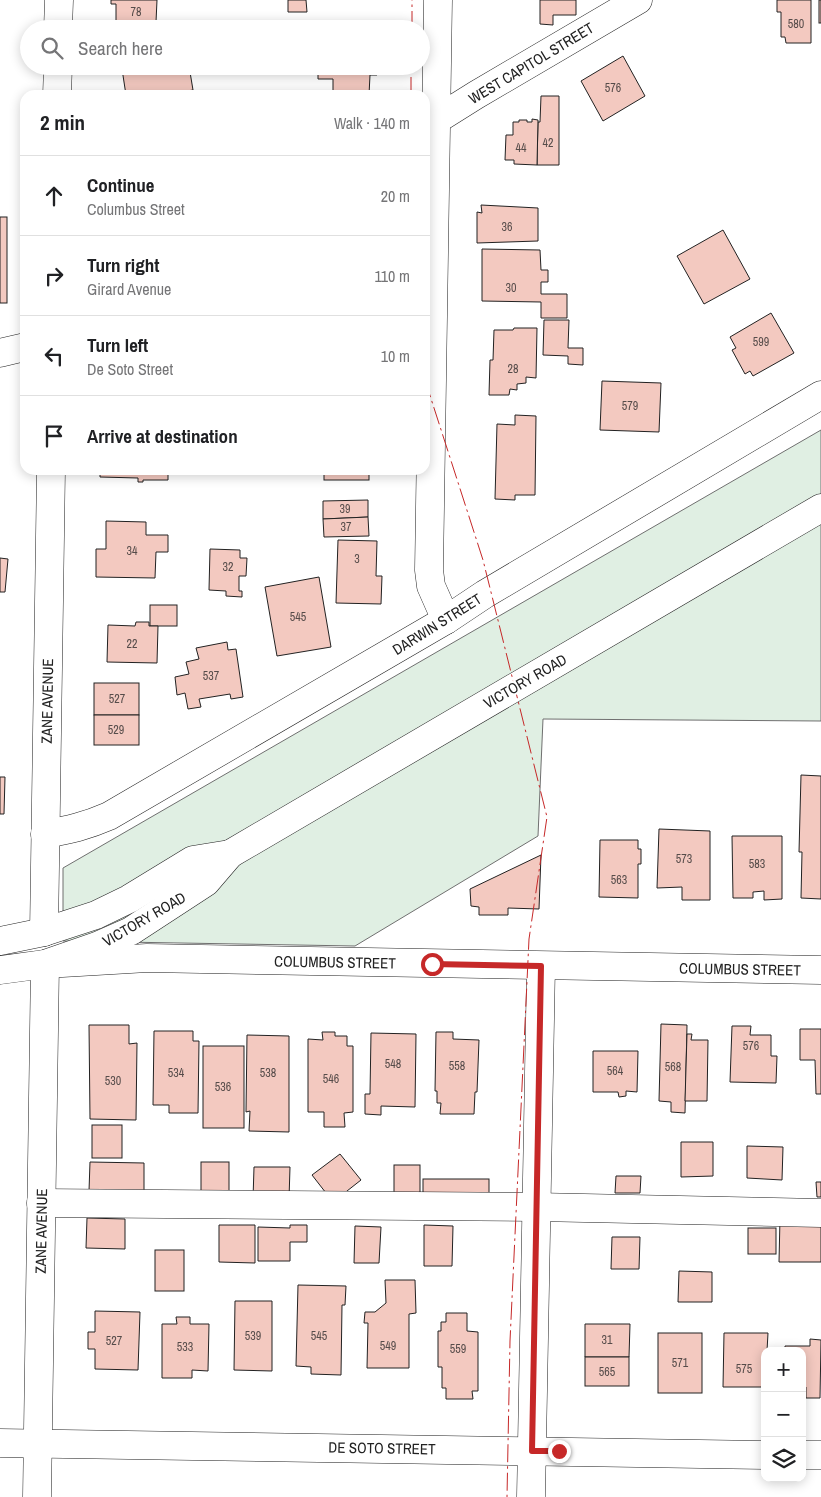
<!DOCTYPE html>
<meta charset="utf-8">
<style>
:root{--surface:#fff;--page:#f2f2f2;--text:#202124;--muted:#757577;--line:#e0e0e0}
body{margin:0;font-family:"Archivo Narrow",sans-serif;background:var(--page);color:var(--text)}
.controls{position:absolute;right:15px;bottom:15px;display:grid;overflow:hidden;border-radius:10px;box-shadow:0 2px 12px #0003}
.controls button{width:45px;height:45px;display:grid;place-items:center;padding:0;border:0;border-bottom:1px solid var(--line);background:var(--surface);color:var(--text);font:25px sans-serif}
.stop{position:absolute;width:15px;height:15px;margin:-11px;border:4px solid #c62828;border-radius:50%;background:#fff}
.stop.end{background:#c62828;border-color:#fff;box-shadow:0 1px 5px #0008}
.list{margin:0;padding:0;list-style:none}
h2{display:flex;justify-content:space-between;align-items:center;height:65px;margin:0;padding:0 20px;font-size:21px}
h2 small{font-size:16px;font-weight:400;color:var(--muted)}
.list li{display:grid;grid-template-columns:32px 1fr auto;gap:15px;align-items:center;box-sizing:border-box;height:80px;padding:0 20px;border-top:1px solid var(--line)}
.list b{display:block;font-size:19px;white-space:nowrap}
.list p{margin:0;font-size:16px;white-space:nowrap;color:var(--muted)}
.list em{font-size:16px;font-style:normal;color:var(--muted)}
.icon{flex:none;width:28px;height:28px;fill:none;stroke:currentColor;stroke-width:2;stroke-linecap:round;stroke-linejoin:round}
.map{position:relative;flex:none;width:821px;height:1497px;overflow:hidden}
.search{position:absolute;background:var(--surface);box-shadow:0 2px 12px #0003;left:20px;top:20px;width:410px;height:55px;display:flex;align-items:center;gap:12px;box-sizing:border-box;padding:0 18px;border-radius:28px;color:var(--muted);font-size:19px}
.panel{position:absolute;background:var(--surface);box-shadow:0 2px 12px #0003;left:20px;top:90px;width:410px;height:385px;border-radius:15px}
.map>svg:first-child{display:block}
</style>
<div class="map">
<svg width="821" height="1497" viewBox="0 0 821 1497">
<rect width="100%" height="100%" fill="#fff"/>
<path fill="#e0efe3" stroke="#6f6f6f" d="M821 430V721L543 719 538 836 355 946 63 941V868Z"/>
<g fill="#f3c9c0" stroke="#222">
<path d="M111 0H157L156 22H143V25L134 24V22L116 21V4H111Z"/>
<path d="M288 0H306L307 12H288Z"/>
<path d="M540 0H576V15H553V25L540 24Z"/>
<path d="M777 0H811V43H786L785 37H781V12H777Z"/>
<rect x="819" y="0" width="2" height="23"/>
<path d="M623 56 645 96 603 121 581 81Z"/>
<path d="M137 66H189L193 90 164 95H126L122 69Z"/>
<path d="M318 66H377V75H370L369 95H333V79H318Z"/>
<path d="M541 96H559V165H537L538 122H540Z"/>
<path d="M532 119 538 120 537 165 514 164V160H505L506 135H513V122H519V120H527V122H532Z"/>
<path d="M481 205 538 208V241L477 243V212L482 213Z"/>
<rect x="0" y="217" width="7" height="86"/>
<path d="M723 230 750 279 704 304 677 256Z"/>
<path d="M482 249 540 250 541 270H548V282H541V294H567V318H541V302L482 301Z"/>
<path d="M771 313 794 353 753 376 750 371 745 374 732 350 736 348 730 337Z"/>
<path d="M544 320H569L568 348H583V365L568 364V356L543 355Z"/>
<path d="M514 328H537L536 378 526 377V383L517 384V390L510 389 509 395H489L490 360H493L494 330H513Z"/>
<path d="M602 381 661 383 659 432 600 430Z"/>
<path d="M515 415 536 416 535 495H515V500L495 499 497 424 515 425Z"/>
<path d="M100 470H168V480H143V482H138V478L100 477Z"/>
<rect x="324" y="470" width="45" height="10"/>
<path d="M368 500V517L323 519V501Z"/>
<path d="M368 517 369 536 324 537 323 519Z"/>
<path d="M106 521 146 522V535H168V552H156L155 578 96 577V549H106Z"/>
<path d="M338 540 377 541 376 576H382L381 604 336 603Z"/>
<path d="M210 549 240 550V558H247L246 576H239V591H242V597L226 596V591L209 590Z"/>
<path d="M0 558 8 559 5 592H0Z"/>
<path d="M319 577 331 647 277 656 265 587Z"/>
<rect x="150" y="605" width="27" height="21"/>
<path d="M136 622H149V626H158L157 663 107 662 108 625 135 626Z"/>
<path d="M227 642 228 650 236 649 243 697 231 699 230 694 199 699 201 707 188 709 185 693 177 695 175 677 189 674 186 662 199 659 196 648Z"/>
<rect x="94" y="683" width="45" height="32"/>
<rect x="94" y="715" width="45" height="30"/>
<path d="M801 775 821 776V899L801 898 802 852H799Z"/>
<path d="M0 777H5L4 814H0Z"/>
<path d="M659 829 710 831V900H682V887L657 888Z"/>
<path d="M732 836H782V899L764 900V891L753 892V898H733Z"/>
<path d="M600 840H638V849H641V864H638V898L599 897Z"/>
<path d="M541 855 539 909 508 908V915H479V907L471 906 470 889Z"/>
<path d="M661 1024 687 1025 685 1113 671 1112V1102L659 1101Z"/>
<path d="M89 1025H129V1044L137 1043 136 1120 90 1119Z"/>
<path d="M732 1026H751L750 1035H771V1056H777L776 1083 730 1082Z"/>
<path d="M800 1029H821V1094H816L815 1060H800Z"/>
<path d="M154 1031H193V1041H199L198 1113H169V1105H153Z"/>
<path d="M322 1032H335V1036H347V1046H353V1112L344 1113 345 1127H324V1112H308V1039L323 1040Z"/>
<path d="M436 1032H453V1039L479 1040 477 1092H475L474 1114H440L441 1103H437V1091H435Z"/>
<path d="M371 1033 416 1034 415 1107 381 1106V1115L365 1114V1094H370Z"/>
<path d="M687 1034H692L691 1040H708L707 1101H685Z"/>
<path d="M247 1035 289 1036V1132L249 1131 250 1111 246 1112Z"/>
<rect x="203" y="1046" width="41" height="82"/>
<path d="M593 1051H638L637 1092 626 1091V1096L619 1097 618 1092H593Z"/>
<rect x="92" y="1125" width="30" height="33"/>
<path d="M681 1142H713V1176L681 1177Z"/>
<path d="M747 1146 783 1147 782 1180 747 1178Z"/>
<path d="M340 1154 361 1180 333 1202 312 1175Z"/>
<path d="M90 1162 144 1163V1192L89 1191Z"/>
<rect x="201" y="1162" width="28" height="31"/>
<rect x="394" y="1165" width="26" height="28"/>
<path d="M254 1167H290L289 1199H253Z"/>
<path d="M616 1176H641L640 1193H615Z"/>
<rect x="423" y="1179" width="66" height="18"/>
<path d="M816 1182H821V1197H817Z"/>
<path d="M87 1218 125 1219V1249L86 1248Z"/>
<path d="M780 1218H821V1262H779Z"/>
<path d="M219 1225H255V1263L219 1262Z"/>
<path d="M290 1225H307V1242H290V1261H258V1227L290 1228Z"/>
<path d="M424 1225 453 1226 452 1266H424Z"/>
<path d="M355 1226 381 1227 379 1263H354Z"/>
<rect x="748" y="1228" width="28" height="26"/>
<path d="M612 1237H640L639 1269H611Z"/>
<rect x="155" y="1250" width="29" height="41"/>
<path d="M679 1271 712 1272V1302H678Z"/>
<path d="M385 1280H415L416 1313 409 1314V1368H367L368 1323H364L365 1312H375L386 1303Z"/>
<path d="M298 1285 346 1286 345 1305H342L341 1375 311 1374V1367L296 1366Z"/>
<path d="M235 1301H272V1371L234 1370Z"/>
<path d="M95 1311 140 1312 138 1370 95 1369V1349H88V1332H95Z"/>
<path d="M446 1313H467V1331L478 1332V1391H472L473 1399H446V1388H442V1367H438V1331H441V1322H446Z"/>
<path d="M176 1317H190V1324H209L208 1371 192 1370V1378H162V1324H177Z"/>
<path d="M585 1324H630L629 1357H585Z"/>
<rect x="658" y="1333" width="44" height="60"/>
<path d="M724 1333H768L767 1351H765V1387H723Z"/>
<path d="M810 1339 821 1340 820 1398H806V1387H802V1351H785V1346H810Z"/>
<rect x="585" y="1357" width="44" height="29"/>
</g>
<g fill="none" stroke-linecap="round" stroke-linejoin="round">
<defs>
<g id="minor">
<path d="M438 0 429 570 431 586 446 620"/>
<path d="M58 29 59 0"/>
<path d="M57 95 58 66"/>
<path d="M425 127 476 95 638 0"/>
<path d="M0 353 25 347"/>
<path d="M45 834C69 830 86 826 109 816L446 620 485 594 821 395"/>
<path d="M44 932 51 470"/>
<path d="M41 1203 536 1207 821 1213"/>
<path d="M0 1443 765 1455"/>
<path d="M802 1455H821"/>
<path d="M37 1497 45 964 147 958 821 970"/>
<path d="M531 1497 541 966"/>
</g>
<g id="major">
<path d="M0 941 44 932 96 915 129 899 193 860 230 854"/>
<path d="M0 970 45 964 97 946 131 931 206 882 230 854 821 508"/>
</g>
</defs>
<use href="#minor" stroke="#222" stroke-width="29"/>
<use href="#major" stroke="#222" stroke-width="29"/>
<use href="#minor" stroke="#fff" stroke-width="28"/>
<use href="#major" stroke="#fff" stroke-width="28"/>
<g stroke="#c62828" stroke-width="1" stroke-dasharray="18 4 2.5 4" stroke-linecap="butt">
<path d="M412 29V0"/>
<path d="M411 95V66"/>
<path d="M425 380 483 560 547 817 529 939 510 1341 507 1497"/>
</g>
</g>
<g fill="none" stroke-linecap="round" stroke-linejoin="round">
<path stroke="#c62828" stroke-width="6" d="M432 964 541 966 532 1451H559"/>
</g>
<g text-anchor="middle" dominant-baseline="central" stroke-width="4" stroke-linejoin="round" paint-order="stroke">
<g font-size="12" fill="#564c4a">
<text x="136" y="12">78</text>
<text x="796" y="24">580</text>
<text x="613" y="88">576</text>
<text x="548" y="143">42</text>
<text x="521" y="148">44</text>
<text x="507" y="227">36</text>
<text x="511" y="288">30</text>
<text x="761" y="342">599</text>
<text x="513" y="369">28</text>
<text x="630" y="406">579</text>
<text x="345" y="509">39</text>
<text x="346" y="527">37</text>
<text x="132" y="551">34</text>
<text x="357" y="559">3</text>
<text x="228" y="567">32</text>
<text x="298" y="617">545</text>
<text x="132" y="644">22</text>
<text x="211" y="676">537</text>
<text x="117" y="699">527</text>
<text x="116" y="730">529</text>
<text x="684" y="859">573</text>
<text x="757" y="864">583</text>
<text x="619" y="880">563</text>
<text x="751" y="1046">576</text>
<text x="393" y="1064">548</text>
<text x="457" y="1066">558</text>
<text x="673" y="1067">568</text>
<text x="615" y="1071">564</text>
<text x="176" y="1073">534</text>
<text x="268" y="1073">538</text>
<text x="331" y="1079">546</text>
<text x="113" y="1081">530</text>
<text x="223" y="1087">536</text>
<text x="253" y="1336">539</text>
<text x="319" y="1336">545</text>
<text x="607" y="1340">31</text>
<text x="114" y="1341">527</text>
<text x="388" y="1346">549</text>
<text x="185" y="1347">533</text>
<text x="458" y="1349">559</text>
<text x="680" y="1363">571</text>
<text x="744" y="1369">575</text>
<text x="607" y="1372">565</text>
</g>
<g font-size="15" fill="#222" stroke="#fff">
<text transform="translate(531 63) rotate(-31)">WEST CAPITOL STREET</text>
<text transform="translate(437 624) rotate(-32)">DARWIN STREET</text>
<text transform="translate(525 681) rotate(-30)">VICTORY ROAD</text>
<text transform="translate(47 701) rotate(-89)">ZANE AVENUE</text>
<text transform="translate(144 919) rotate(-30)">VICTORY ROAD</text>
<text transform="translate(335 962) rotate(1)">COLUMBUS STREET</text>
<text transform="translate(740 969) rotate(1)">COLUMBUS STREET</text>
<text transform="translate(41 1231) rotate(-89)">ZANE AVENUE</text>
<text transform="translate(382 1448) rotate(1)">DE SOTO STREET</text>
</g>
</g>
</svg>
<div class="controls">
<button>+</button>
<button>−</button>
<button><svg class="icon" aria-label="layers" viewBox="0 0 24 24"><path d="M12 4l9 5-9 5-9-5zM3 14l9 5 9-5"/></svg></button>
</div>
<div class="stop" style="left:432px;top:964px"></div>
<div class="stop end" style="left:559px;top:1451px"></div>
<div class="search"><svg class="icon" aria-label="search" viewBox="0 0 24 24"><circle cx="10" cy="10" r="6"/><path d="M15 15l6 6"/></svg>Search here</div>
<section class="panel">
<h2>2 min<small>Walk · 140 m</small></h2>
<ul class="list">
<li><svg class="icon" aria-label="ahead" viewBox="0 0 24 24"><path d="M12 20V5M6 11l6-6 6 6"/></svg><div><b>Continue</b><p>Columbus Street</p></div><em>20 m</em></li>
<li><svg class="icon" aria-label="right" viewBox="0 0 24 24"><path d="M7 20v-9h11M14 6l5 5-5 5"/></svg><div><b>Turn right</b><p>Girard Avenue</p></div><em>110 m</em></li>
<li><svg class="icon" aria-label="left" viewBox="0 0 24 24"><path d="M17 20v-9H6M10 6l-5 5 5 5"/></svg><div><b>Turn left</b><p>De Soto Street</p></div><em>10 m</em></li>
<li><svg class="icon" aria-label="arrive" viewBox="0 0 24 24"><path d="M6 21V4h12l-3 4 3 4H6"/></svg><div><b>Arrive at destination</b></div></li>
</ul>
</section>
</div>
